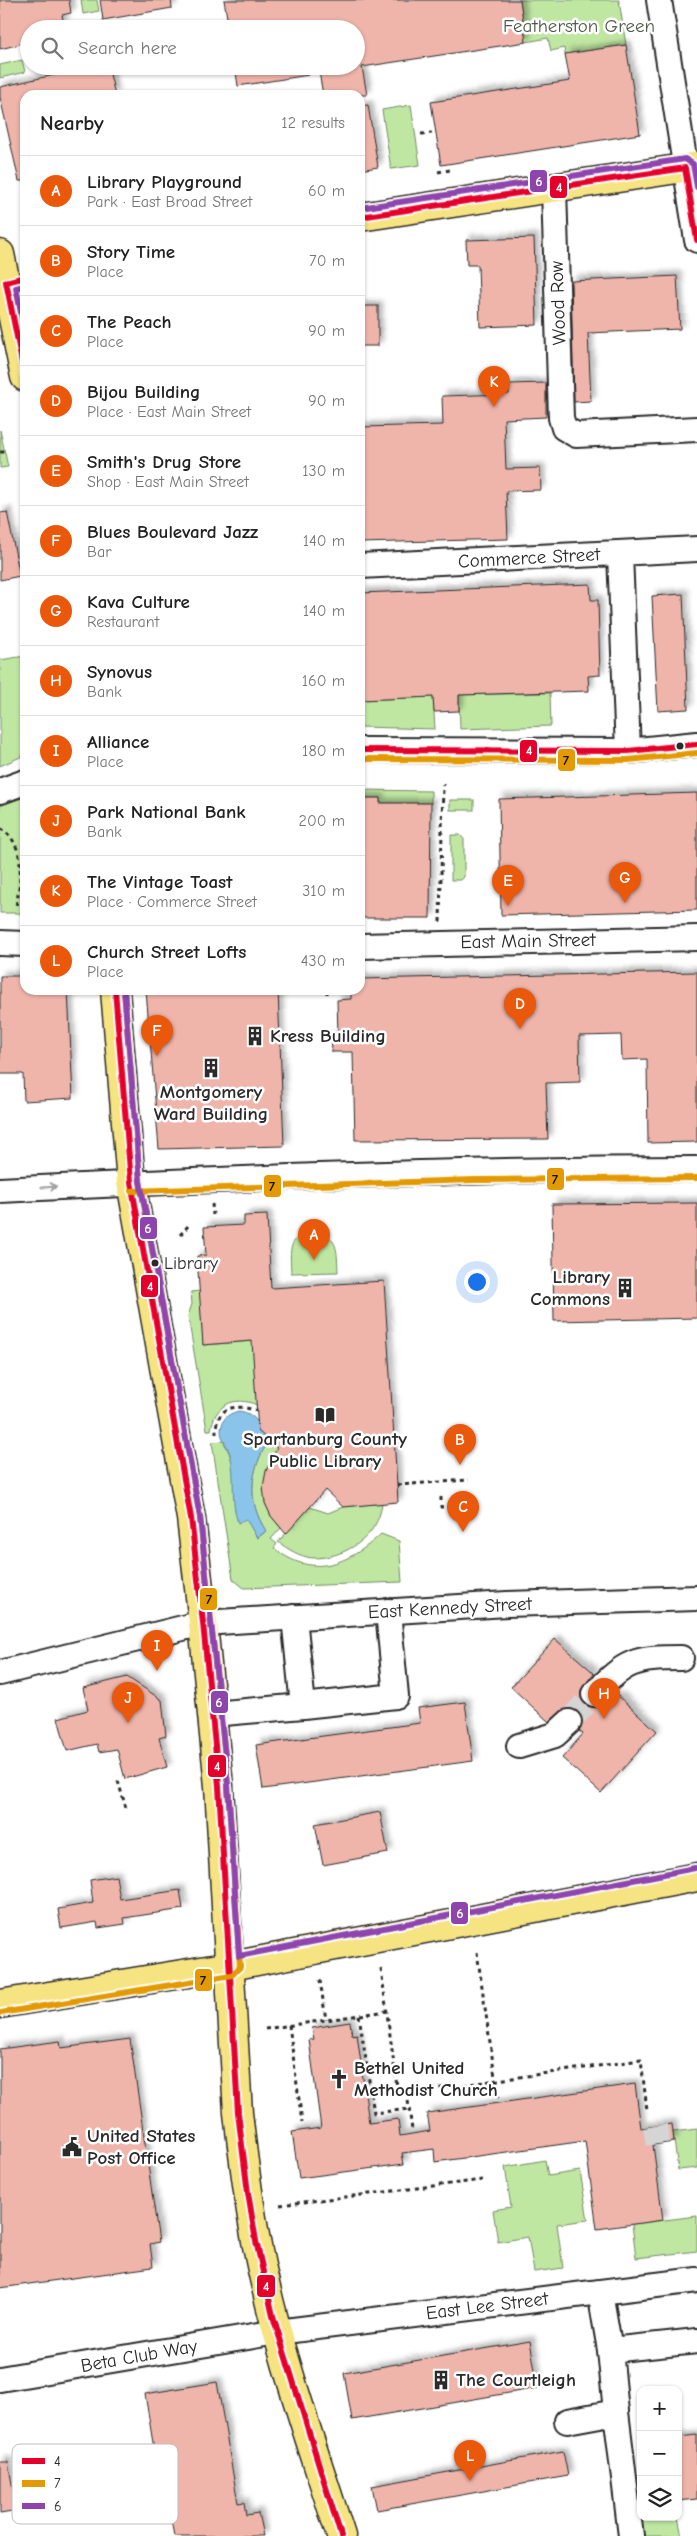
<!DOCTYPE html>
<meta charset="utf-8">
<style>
:root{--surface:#fff;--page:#f6f6f6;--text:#222;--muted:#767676;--line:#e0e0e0;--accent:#ea580c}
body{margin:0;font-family:"Comic Neue",sans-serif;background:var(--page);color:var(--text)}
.controls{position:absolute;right:15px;bottom:15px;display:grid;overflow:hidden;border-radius:10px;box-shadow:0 1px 4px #0004}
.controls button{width:45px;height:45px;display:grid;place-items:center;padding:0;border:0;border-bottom:1px solid var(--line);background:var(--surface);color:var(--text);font:25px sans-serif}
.you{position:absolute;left:476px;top:1281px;width:18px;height:18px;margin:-12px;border:4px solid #fff;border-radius:50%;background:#1a73e8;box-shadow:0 0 0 8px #1a73e833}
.badge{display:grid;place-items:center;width:32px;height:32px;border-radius:50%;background:var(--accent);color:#fff;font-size:16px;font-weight:700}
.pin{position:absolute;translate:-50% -41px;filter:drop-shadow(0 1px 2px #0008)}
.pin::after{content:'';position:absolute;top:26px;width:18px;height:15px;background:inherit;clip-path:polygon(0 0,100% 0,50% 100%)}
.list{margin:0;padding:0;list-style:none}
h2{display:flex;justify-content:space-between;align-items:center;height:65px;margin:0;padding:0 20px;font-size:21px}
h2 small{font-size:16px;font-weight:400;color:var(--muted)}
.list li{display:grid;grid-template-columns:32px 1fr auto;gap:15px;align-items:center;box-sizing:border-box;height:70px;padding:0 20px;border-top:1px solid var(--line)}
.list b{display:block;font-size:19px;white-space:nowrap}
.list p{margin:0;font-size:16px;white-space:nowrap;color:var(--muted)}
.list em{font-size:16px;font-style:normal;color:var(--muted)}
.icon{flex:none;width:28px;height:28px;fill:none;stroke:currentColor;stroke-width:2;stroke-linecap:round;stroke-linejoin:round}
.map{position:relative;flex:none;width:697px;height:2536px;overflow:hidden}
.search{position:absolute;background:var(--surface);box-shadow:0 1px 4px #0004;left:20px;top:20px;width:345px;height:55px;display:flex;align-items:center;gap:12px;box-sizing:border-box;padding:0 18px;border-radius:28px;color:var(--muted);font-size:19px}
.panel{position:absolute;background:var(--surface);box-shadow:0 1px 4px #0004;left:20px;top:90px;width:345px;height:905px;border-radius:15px}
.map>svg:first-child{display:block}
</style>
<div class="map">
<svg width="697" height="2536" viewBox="0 0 697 2536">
<defs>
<filter id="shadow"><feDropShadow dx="4.5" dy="-4.5" stdDeviation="2.5" flood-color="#0004"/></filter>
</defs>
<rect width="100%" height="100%" fill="#fff"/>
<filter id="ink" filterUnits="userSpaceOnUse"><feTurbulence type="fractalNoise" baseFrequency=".02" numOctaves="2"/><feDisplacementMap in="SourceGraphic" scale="10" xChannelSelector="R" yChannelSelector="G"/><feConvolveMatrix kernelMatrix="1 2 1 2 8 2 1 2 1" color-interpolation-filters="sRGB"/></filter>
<g filter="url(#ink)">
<g fill="#bfe7a2" stroke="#758966">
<path d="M81 0H97L99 11 83 14Z"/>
<path d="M520 0H619L626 45 565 54 564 48 551 51 548 38 526 42Z"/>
<path d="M22 60 25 72 0 78V65Z"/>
<path d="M411 105 420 165 391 169 382 110Z"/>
<path d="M0 430 8 467 0 468Z"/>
<path d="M25 656V755L0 766V660Z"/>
<path d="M550 693 551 726 460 729 459 695Z"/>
<path d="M433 697 435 729 360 727V700Z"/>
<path d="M360 790 431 791V803H380V798H360Z"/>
<path d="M25 797V919L19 913H0V806Z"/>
<rect x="450" y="800" width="24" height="10"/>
<path d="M451 835H460L464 839V877L461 880H451Z"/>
<path d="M315 1232C339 1235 337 1252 338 1272L291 1273C290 1249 287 1236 315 1232Z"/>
<path d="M200 1291 203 1345 253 1341 257 1405C234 1395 214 1405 211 1430H207L188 1316 192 1304 191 1292Z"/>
<path d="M269 1440 279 1449 265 1503 271 1516 281 1528 271 1539 277 1544 274 1548C311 1579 348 1565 381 1534L399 1541 402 1582 244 1588 233 1579 212 1442 223 1441C241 1470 237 1509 258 1538L266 1531C246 1500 250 1470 269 1440Z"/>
<path d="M382 1503C379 1537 345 1558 313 1558 300 1557 288 1549 278 1542L310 1507 328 1513 343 1507Z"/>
<path d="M697 2129V2168L678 2170 673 2132Z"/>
<path d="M545 2160 548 2176 580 2171 588 2220 557 2224 563 2268 534 2272 528 2237 498 2242 493 2210 511 2207 505 2167Z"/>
<path d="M697 2216V2251L636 2258 632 2224Z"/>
<path d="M678 2517 682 2536H639L637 2521 644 2518Z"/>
</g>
<path fill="#8bc4ea" stroke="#65879e" d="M239 1411C256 1413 261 1427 269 1440 250 1470 246 1500 266 1531L257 1538 246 1519 238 1523C230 1500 236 1476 230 1454 227 1444 218 1436 222 1425 224 1416 231 1413 239 1411Z"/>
<g fill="#efb5ab" stroke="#2b2b2b" filter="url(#shadow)">
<path d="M0 0H69L71 13 62 15 64 24 29 29V42L0 49Z"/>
<path d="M100 0H171L172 8 103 20Z"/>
<path d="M224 0H520L526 42 362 67 367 95H323L318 66H356V29H229Z"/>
<path d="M626 45 640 134 441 165 431 102 570 81 565 54Z"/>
<path d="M94 66H108L115 95H25V181H19L0 97V87Z"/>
<path d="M235 66H308L309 75 238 86Z"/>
<path d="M368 105 378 167 360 170V106Z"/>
<path d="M534 238 537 325 480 327 478 265H467L466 240Z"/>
<path d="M677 276 680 329 588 333 591 401 574 402 571 281Z"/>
<rect x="360" y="306" width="18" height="40"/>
<path d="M546 383V417L504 419 506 469 540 468 541 490 506 491 508 539 360 543V427L443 425 442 396 509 394V384Z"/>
<path d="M7 512 20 576 0 580V513Z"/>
<path d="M590 584 591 600H598L600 675 588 676 589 691 459 695V711L434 712 433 697 360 700V593Z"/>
<path d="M683 594 688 709 658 711 652 596Z"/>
<path d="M697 793V910L501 915 499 799Z"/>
<path d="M360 798H380V803H431L430 918H360Z"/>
<path d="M697 972V1142L648 1143 647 1059 622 1060 621 1035 579 1036 580 1082 546 1083 548 1139 355 1140 353 1052H332L331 1035 338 1034 337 1000 351 999V990H360V979Z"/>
<path d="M0 976H25V990H68L73 1098 24 1101 23 1074H0Z"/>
<path d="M146 990H278L284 1146 159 1149Z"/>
<path d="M697 1203V1318L554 1321 552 1204Z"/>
<path d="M267 1215 271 1288 384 1281 397 1485 398 1502 343 1507 325 1490 286 1534 271 1516 265 1503 263 1487 266 1471 277 1448 258 1431 252 1341 203 1345 199 1286 197 1256 206 1255 204 1227 244 1225V1216Z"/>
<path d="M555 1639 594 1673 581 1690V1698L585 1704 597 1707 604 1703 608 1707 618 1696 657 1731 601 1793 562 1758 583 1734 579 1731 582 1719 579 1713 573 1709H565L549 1722 511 1687Z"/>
<path d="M127 1677 162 1700 166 1736 159 1738 167 1767 125 1779 117 1749 99 1752 97 1744 67 1751 58 1718 88 1710 83 1688Z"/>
<path d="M465 1702 473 1761 263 1789 256 1745 420 1723 418 1708Z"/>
<path d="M380 1812 388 1853 323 1865 315 1824Z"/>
<path d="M116 1876 120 1899 180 1890 183 1909 124 1918 125 1924 98 1928 97 1922 61 1928 58 1909 93 1903 90 1880Z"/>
<path d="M350 2022 352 2035 357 2034 369 2123 398 2119 400 2136 430 2131 427 2113 635 2084 641 2128 672 2124 674 2142 653 2145 663 2220 597 2229 585 2141 435 2162 434 2149 402 2153 404 2164 299 2178 292 2132 321 2128 309 2040 314 2039 312 2028Z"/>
<path d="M130 2039 159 2242 150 2244 153 2267 0 2288V2049L60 2041 61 2048Z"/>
<path d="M530 2341 538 2388 352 2420 344 2373Z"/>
<path d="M217 2382 238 2503 244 2502 246 2515 258 2513 263 2536H174L168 2504H163L145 2394Z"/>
<path d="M697 2435V2499L678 2501V2437Z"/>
<path d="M563 2451 568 2476 377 2510 372 2486Z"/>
<path d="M0 2462H8L14 2495 33 2492 36 2508 0 2514Z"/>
</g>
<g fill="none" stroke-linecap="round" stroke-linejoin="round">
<g stroke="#d5d5d5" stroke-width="24" stroke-dasharray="24 12" stroke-linecap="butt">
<path d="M569 1722 594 1694"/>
<path d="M655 2126 658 2144"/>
</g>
<defs>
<g id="minor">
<path d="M659 0 697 240"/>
<path d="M554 188 561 418 564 428 576 435 697 429"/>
<path d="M620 554 628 751"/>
<path d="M360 566 697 549"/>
<path d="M360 750 628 751 697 744"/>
<path d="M0 791 25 782"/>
<path d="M0 943 25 944"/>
<path d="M360 946 697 938"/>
<path d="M0 1190C232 1178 464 1169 697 1169"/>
<path d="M294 1617 303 1706 396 1696 388 1611"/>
<path d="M0 1673 203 1623 507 1604 697 1598"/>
<path d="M594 1694C626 1661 634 1658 681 1658"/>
<path d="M212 1714 303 1706"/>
<path d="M519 1746 555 1735 569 1722"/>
<path d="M600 2292 610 2350 697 2341"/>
<path d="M0 2379 277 2332 697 2280"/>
<path d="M616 2412 631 2536"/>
<path d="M567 2421 616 2412 610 2350"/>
</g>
<g id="major">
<path d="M360 217 697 166"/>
<path d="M0 254 25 377"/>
<path d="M115 990 131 1182 191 1518 203 1623 219 1786 238 2113C243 2156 248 2198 256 2241 275 2341 310 2439 341 2536"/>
<path d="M0 2004 231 1966 697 1877"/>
</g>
</defs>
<use href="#minor" stroke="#2b2b2b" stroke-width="28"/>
<use href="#major" stroke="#2b2b2b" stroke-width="31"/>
<g stroke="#2b2b2b" stroke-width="3" stroke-dasharray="4 4" stroke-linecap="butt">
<path d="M421 134 432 133"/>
<path d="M438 172 450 170"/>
<path d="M0 452H4"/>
<path d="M0 828C27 844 21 880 16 906"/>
<path d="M440 922 443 784"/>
<path d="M327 990V995"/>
<path d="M212 1204 213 1215"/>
<path d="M180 1235 189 1225"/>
<path d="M216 1434C215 1406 236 1403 257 1411"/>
<path d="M397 1485 469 1480"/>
<path d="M441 1497V1507H453L452 1498 458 1497"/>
<path d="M118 1781 126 1808"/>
<path d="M477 1952 498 2098"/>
<path d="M381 1969 398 2094 641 2060 647 2110"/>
<path d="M320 1980 326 2020"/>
<path d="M359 2015 374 2113 409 2109"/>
<path d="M289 2025 302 2122"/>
<path d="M265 2029 387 2011"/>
<path d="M407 2093 412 2130"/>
<path d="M280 2205 482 2180"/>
</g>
<use href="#minor" stroke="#fff" stroke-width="24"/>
<use href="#major" stroke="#f6e381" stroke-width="28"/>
<defs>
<g id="bus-1">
<path d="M360 217 685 168 697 240"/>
<path d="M25 277 6 282 25 377"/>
<path d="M360 750 628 751 697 744"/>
<path d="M115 990 131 1182 191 1518 203 1623 219 1786 238 2113 248 2193 256 2241 273 2316 341 2536"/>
</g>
<g id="bus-2">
<path d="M360 759 628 760 697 753"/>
<path d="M131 1191 475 1180 697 1178"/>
<path d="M1 2013 232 1975 240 1967 228 1785 200 1517 140 1181 124 990"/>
</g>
<g id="bus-3">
<path d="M360 208 685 159 693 164 697 187"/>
<path d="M25 286 16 288 25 332"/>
<path d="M124 990 140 1181 200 1517 228 1785 239 1956 695 1868"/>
</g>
</defs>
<use href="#bus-1" stroke="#fff" stroke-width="10"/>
<use href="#bus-2" stroke="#fff" stroke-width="10"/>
<use href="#bus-3" stroke="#fff" stroke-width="10"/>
<use href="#bus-1" stroke="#e4002b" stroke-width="6"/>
<use href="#bus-2" stroke="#e39a04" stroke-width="6"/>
<use href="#bus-3" stroke="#8e44ad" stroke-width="6"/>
</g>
<defs><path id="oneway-shaft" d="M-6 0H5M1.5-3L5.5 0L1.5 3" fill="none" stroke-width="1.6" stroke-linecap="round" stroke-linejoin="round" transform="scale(1.25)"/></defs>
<use stroke="#a0a0a0" href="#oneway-shaft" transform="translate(49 1187) rotate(-3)"/>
</g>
<defs>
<symbol id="building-bare" viewBox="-9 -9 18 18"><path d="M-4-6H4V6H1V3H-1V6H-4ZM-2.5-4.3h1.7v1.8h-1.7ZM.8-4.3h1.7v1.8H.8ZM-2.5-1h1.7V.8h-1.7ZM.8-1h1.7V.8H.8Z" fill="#2b2b2b" stroke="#fff" stroke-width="2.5" paint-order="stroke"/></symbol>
<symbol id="library-bare" viewBox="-9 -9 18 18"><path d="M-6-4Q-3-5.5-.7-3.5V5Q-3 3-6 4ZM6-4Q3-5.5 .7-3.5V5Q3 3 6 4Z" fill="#2b2b2b" stroke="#fff" stroke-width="2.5" paint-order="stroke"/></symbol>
<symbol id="church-bare" viewBox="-9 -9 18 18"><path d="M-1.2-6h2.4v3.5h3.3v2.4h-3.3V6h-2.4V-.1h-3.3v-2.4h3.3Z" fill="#2b2b2b" stroke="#fff" stroke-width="2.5" paint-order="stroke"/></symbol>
<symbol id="civic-bare" viewBox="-9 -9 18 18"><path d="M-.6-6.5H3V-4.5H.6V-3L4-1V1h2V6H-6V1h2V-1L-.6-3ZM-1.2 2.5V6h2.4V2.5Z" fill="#2b2b2b" stroke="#fff" stroke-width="2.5" paint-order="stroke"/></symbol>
</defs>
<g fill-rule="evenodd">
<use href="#building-bare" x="241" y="1022" width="28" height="28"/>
<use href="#building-bare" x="197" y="1054" width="28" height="28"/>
<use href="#building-bare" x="611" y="1274" width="28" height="28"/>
<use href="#library-bare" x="311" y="1401" width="28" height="28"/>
<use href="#church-bare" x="325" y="2065" width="28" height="28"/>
<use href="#civic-bare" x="58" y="2133" width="28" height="28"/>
<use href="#building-bare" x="427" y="2366" width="28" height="28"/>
</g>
<g fill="#2b2b2b" stroke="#fff" stroke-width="2">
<circle cx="680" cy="746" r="4.5"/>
<circle cx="155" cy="1263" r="4.5"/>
</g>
<g text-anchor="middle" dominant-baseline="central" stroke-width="5" stroke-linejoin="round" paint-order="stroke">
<g font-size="18" fill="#2b2b2b" stroke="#fff" text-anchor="start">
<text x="164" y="1263">Library</text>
</g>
<g font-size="19" fill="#505a49" stroke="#fff">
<text x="579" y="26">Featherston Green</text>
</g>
<g font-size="19" fill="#2b2b2b" stroke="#fff">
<text transform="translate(558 303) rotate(-92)">Wood Row</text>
<text transform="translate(529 558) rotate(-3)">Commerce Street</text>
<text transform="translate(528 941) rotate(-1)">East Main Street</text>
<text transform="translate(450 1608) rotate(-3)">East Kennedy Street</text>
<text transform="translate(487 2306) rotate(-7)">East Lee Street</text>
<text transform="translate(139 2356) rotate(-10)">Beta Club Way</text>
</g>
<g font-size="19" font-weight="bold" fill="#2b2b2b" stroke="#fff" text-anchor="start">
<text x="270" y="1036">Kress Building</text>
<text x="211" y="1092" text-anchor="middle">Montgomery<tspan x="211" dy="22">Ward Building</tspan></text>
<text x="610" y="1277" text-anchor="end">Library<tspan x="610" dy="22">Commons</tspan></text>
<text x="325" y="1439" text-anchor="middle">Spartanburg County<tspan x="325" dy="22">Public Library</tspan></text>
<text x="354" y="2068">Bethel United<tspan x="354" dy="22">Methodist Church</tspan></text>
<text x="87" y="2136">United States<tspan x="87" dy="22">Post Office</tspan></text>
<text x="456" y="2380">The Courtleigh</text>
</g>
</g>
<rect x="12" y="2444" width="166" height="80" rx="8" fill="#fff" stroke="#bfbfbf" stroke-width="1"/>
<rect x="22" y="2458" width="23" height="6" fill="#e4002b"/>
<rect x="22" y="2480" width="23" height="7" fill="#e39a04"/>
<rect x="22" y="2503" width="23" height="6" fill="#8e44ad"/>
<g font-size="14" fill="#2b2b2b">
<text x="54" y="2466">4</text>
<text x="54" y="2488">7</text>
<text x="54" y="2511">6</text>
</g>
<g stroke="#fff" stroke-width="2">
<rect x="529" y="169" width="19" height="24" rx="5" fill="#8e44ad"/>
<rect x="549" y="175" width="19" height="24" rx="5" fill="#e4002b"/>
<rect x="519" y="739" width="19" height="24" rx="5" fill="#e4002b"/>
<rect x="557" y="748" width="19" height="24" rx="5" fill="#e39a04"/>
<rect x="546" y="1167" width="19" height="24" rx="5" fill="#e39a04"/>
<rect x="263" y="1174" width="19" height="24" rx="5" fill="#e39a04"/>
<rect x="139" y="1216" width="19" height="24" rx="5" fill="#8e44ad"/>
<rect x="140" y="1274" width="19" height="24" rx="5" fill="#e4002b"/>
<rect x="199" y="1587" width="19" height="24" rx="5" fill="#e39a04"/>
<rect x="210" y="1690" width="19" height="24" rx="5" fill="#8e44ad"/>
<rect x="207" y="1754" width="20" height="24" rx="5" fill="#e4002b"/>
<rect x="450" y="1901" width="19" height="24" rx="5" fill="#8e44ad"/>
<rect x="194" y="1968" width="19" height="24" rx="5" fill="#e39a04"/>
<rect x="256" y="2274" width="20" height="24" rx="5" fill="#e4002b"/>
</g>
<g font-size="14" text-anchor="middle" font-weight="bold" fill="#fff">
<text x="539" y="186">6</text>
<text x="559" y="192">4</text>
<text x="529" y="755">4</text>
<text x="148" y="1233">6</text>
<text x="150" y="1291">4</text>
<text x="219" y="1707">6</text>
<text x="217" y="1771">4</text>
<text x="460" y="1918">6</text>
<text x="266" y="2291">4</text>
</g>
<g font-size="14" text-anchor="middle" font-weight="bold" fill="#111">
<text x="566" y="765">7</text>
<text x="555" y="1184">7</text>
<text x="272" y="1191">7</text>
<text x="209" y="1604">7</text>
<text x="203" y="1985">7</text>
</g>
</svg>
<div class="controls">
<button>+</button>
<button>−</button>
<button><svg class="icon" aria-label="layers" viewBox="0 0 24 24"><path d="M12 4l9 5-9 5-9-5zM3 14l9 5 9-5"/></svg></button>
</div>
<div class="you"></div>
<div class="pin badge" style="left:314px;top:1260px">A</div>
<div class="pin badge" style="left:460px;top:1465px">B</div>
<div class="pin badge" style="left:463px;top:1532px">C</div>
<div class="pin badge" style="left:520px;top:1029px">D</div>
<div class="pin badge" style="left:508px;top:906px">E</div>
<div class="pin badge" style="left:157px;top:1056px">F</div>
<div class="pin badge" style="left:625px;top:903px">G</div>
<div class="pin badge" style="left:604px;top:1719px">H</div>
<div class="pin badge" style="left:157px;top:1671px">I</div>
<div class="pin badge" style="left:128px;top:1723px">J</div>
<div class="pin badge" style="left:494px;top:407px">K</div>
<div class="pin badge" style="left:470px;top:2481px">L</div>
<div class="search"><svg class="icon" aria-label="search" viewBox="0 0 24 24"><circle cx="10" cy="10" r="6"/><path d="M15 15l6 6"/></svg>Search here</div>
<section class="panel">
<h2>Nearby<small>12 results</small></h2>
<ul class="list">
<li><span class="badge">A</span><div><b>Library Playground</b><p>Park · East Broad Street</p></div><em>60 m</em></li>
<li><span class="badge">B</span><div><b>Story Time</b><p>Place</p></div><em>70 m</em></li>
<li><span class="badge">C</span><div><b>The Peach</b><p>Place</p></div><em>90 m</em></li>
<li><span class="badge">D</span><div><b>Bijou Building</b><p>Place · East Main Street</p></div><em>90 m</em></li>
<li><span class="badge">E</span><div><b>Smith's Drug Store</b><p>Shop · East Main Street</p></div><em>130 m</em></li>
<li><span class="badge">F</span><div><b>Blues Boulevard Jazz</b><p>Bar</p></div><em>140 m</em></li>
<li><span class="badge">G</span><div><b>Kava Culture</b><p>Restaurant</p></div><em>140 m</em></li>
<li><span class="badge">H</span><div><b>Synovus</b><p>Bank</p></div><em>160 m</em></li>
<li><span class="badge">I</span><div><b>Alliance</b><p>Place</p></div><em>180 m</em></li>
<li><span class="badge">J</span><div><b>Park National Bank</b><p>Bank</p></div><em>200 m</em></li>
<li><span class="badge">K</span><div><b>The Vintage Toast</b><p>Place · Commerce Street</p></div><em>310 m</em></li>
<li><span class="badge">L</span><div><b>Church Street Lofts</b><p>Place</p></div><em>430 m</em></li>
</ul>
</section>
</div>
